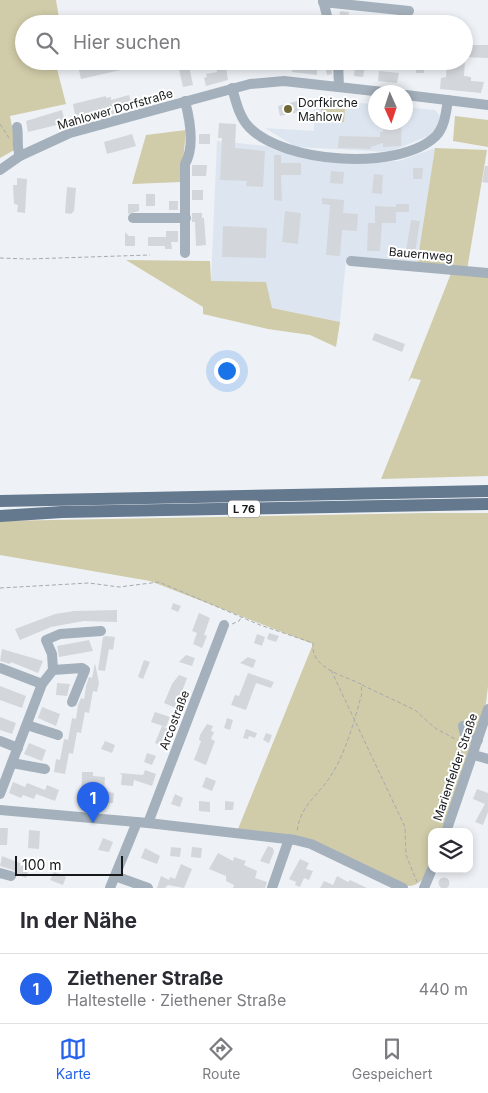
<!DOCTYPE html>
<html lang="de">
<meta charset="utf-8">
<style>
:root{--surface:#fff;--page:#f7f7f7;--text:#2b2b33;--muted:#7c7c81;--line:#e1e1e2;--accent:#2563eb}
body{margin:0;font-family:Inter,sans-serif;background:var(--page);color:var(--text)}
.controls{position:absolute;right:15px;bottom:15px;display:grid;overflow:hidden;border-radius:10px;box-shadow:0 2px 8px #0003}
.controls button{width:45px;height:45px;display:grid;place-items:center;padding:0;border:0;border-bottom:1px solid var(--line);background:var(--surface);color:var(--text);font:25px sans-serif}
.compass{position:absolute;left:368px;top:85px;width:45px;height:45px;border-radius:50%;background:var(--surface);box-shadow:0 2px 8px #0003;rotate:177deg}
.scale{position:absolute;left:15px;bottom:12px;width:108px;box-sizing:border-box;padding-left:5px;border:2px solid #161819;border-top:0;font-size:14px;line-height:18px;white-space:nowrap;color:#161819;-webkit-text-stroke:4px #fff;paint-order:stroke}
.you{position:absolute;left:226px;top:370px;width:18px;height:18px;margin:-12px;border:4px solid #fff;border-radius:50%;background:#1a73e8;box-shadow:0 0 0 8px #1a73e833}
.badge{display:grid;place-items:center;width:32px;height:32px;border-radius:50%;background:var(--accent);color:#fff;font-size:16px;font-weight:700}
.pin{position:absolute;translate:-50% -41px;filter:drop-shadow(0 1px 2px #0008)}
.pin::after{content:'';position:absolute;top:26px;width:18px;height:15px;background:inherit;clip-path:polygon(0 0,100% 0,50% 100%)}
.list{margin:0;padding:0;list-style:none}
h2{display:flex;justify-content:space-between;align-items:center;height:65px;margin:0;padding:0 20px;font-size:21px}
h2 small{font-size:16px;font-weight:400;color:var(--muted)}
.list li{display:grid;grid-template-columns:32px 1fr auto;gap:15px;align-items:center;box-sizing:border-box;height:70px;padding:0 20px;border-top:1px solid var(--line)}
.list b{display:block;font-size:19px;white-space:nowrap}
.list p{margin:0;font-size:16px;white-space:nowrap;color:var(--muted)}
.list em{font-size:16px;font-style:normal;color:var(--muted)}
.icon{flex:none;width:28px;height:28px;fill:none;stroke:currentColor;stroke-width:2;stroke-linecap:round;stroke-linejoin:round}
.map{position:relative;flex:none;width:488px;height:888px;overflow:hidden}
.search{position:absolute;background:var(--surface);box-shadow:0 2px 8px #0003;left:15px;right:15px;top:15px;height:55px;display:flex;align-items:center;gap:12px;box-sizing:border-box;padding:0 18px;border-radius:28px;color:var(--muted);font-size:19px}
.sheet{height:135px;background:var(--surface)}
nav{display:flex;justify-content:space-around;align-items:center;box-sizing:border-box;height:70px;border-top:1px solid var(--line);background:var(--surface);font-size:14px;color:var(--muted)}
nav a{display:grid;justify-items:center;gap:2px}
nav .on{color:var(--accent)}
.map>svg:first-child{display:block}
</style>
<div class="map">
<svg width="488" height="888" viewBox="0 0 488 888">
<rect width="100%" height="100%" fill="#eef2f6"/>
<g fill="#dde6f0">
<path d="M314 100 375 104 376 122H406V107L435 110 440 116 438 132 389 152 296 147 265 128 314 131Z"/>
<path d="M217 141 266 146 277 151 328 162 399 161 435 148 417 264 346 260 340 322 272 308 211 281Z"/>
</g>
<g fill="#d0cba8">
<path d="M0 0H56L60 24H24V46L17 47 18 51 24 50V61H55L66 104 10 116 16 149 0 158Z"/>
<path d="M321 109H345L344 122 321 121Z"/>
<path d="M455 116 488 120V147L453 141Z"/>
<path d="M186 130 181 182 132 184 146 135Z"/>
<path d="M435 148 487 150 467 270 417 264Z"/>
<path d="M126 260 210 261 211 281 266 282 272 308 340 322 336 347 310 335 268 329 203 314V307Z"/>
<path d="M452 271 488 275V476L381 479 421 380 411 378 408 382Z"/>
<path d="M426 513H488V686L486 703 441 832H432C432 849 433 888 405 886L342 855 238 829 313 644 150 581 0 555V521Z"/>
</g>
<g fill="#d3d7db">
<path d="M340 11 349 12 348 22 339 21Z"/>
<path d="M396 17 407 18 408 24H396Z"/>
<path d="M464 45H488V58L464 57Z"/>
<path d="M77 61H147V64L81 79Z"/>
<path d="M177 61H188L193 85 183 87Z"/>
<path d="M216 61H225L228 80 206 86 204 78 207 77 206 74 217 72Z"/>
<path d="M293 61 317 65V75L292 72Z"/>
<path d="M324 61H331L332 74 327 75Z"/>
<path d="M417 61H424V73H416Z"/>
<path d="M447 61H465L464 76 471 77V81L484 82 481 93 440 89 441 78 446 77Z"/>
<path d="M355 65 365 66 363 77 354 76Z"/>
<path d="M379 71 399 73 397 83 378 81Z"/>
<path d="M129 95 132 106 115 111 116 113 110 115 109 113 76 121 73 104 106 96V98L111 97V100Z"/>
<path d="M297 101 299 112 280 116 278 106Z"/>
<path d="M62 110 65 123 28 132 26 121Z"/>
<path d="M384 122H402L401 146 383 147V143L371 147V149L338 148 339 136 380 137V132H383Z"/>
<path d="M219 123 236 124 235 148 265 151 263 187 246 186 247 181 220 180 222 138H218Z"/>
<path d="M132 134 136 146 107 154 104 142Z"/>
<rect x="199" y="134" width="11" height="10"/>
<path d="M274 155H281V163H301V175H281L282 201 274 200Z"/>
<path d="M192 165H207L206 176H192Z"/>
<path d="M485 166H488V183L482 182Z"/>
<path d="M413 168H423L422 179H413Z"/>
<path d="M331 171 344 172 343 184 330 183Z"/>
<path d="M374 174 383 175 382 194 372 193Z"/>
<path d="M17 178 27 179 25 213 17 212 18 205 14 204 13 185H17Z"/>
<path d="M67 187 76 188 74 211 71 214 65 213Z"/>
<rect x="192" y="190" width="11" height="10"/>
<rect x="146" y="194" width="9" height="12"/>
<path d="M322 198 344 200 343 213 358 214 357 231 342 230 340 256 326 255 330 205 322 204Z"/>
<rect x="169" y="201" width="9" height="9"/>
<path d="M128 204H139V211L128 214Z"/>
<path d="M396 204H409V212H396V223H382L380 251H367L368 223H375V206L396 207Z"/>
<path d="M285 211 301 213 298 244 282 242Z"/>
<path d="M192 213H202V218H204L206 245 196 246 195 222H192Z"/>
<path d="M411 220 420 221 415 253 406 251Z"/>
<path d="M223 226 267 228 266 258 222 257Z"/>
<path d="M166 231H178V242H171L172 249H165V246H148V237H166Z"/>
<path d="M125 232 129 236H135V246H125Z"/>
<path d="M375 333 405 344 402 352 372 340Z"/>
<path d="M173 603 181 606 178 612 171 609Z"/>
<path d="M117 610V622L84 621 51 627 20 640 15 629 55 614 74 611Z"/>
<path d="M199 613 210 618 204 635 207 636 202 648 193 644 197 633 192 631Z"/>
<path d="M269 633 279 636 276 642 267 639Z"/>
<path d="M257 634 265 637 262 646 254 643Z"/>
<path d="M106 636 115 637 113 650 109 649 105 671 98 670 103 637Z"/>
<path d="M89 640 93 651 59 657 57 646Z"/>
<path d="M2 649 43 661 38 673 11 662 10 664 0 661Z"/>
<path d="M186 655 195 658 192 666 179 662Z"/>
<path d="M248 657 256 660 253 668 240 663Z"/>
<path d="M144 660 150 662 143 679 138 677Z"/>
<path d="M95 663 99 683 97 692 93 691 89 713 85 712 81 733 77 732 73 754 69 753 65 774 54 772 56 759 60 760 64 739 68 740 72 718 76 719 78 705 81 698 84 699 86 686 89 677 92 678Z"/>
<path d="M248 673 274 682 271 688 256 683 246 710 231 705 235 695 239 696Z"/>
<path d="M179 675 187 678 176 708 164 703 172 684Z"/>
<path d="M57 683 70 684 67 696 56 695Z"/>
<path d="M0 686 26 696 22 708 0 700Z"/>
<path d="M42 707 60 714 56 726 38 718Z"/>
<path d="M155 712 170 717 166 727 151 722Z"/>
<path d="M0 717 16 723 12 734 0 730Z"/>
<path d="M227 718 233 720 230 730 224 728Z"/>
<path d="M207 724 213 726 211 731 214 732 211 739 215 741 206 765 194 760 201 741 199 740 200 735Z"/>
<path d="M162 726 168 729 164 746 155 743Z"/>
<path d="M246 729 257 733 255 738 249 736 248 739 243 738Z"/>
<path d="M266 733 272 735 269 743 263 740Z"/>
<path d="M105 741 115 745 112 753 101 749Z"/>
<path d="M29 743 46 750 42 761 24 754Z"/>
<path d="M147 753 156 756 152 765 144 762Z"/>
<path d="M145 770 156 774 152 786 134 780 133 786 121 785 122 775 120 773 143 775Z"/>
<path d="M82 772H93V776L105 777 104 791 114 793 113 803 81 804Z"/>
<path d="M206 777 216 781 212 791 202 787Z"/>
<path d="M13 782 25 787 27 783 45 790 47 785 59 790 55 801 36 794 34 799 23 795 21 798 9 793Z"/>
<path d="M477 789 488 793V812L483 825 475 822 485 804 473 799Z"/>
<path d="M175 794 183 798 180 807 171 804Z"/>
<path d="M199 801 210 802V812L199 811Z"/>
<path d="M225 801 234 802 233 810H225Z"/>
<path d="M0 828H8L7 845H0Z"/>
<path d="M29 830 40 831 39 849 28 848Z"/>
<path d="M103 838 113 842 109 852 98 850Z"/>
<path d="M268 846 273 848 274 852 269 864 260 861Z"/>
<path d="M171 847 181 848 180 857 170 856Z"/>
<path d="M192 847 202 848 201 858 191 857Z"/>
<path d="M145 848 160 856 157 864 141 858Z"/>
<path d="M218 853 233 861 234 857 246 861 244 865 257 871 255 878 267 882 265 888H233L234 885 226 881V876L209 869Z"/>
<path d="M2 856 30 867 26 878 18 875 13 870 0 866Z"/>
<path d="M300 859 309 863 306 869 313 871 309 880 304 878 300 887 295 885 296 882 289 879Z"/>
<path d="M181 864 192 869 184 888 168 885 165 888H157L161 876 169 880 170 877 175 879Z"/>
<path d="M54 872 66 877 63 885 50 880Z"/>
<path d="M337 876 348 882 350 880 367 888H320L324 881 333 885Z"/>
<circle cx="444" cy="883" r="5.5"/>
</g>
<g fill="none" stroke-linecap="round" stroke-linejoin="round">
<g stroke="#a7aaad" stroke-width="1" stroke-dasharray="4 2.5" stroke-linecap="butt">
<path d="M0 124 9 138"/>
<path d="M0 258 28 259 150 255"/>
<path d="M0 588 89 583 119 587 159 582 260 625 313 643C310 668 342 675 361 684L362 693C354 722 345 756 328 780 314 799 300 807 297 832"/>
<path d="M232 624 239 621 242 616"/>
<path d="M331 670 405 827 406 855 417 882"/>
<path d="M362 685 415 710 435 728 457 740"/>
</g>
<g stroke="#a4b0bc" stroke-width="10">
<path d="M323 0 329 24"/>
<path d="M323 2 409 11"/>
<path d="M338 61 339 87"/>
<path d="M232 88C236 101 239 117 249 127 283 163 399 172 436 136 445 126 446 112 448 100"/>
<path d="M406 95 488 105"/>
<path d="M185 101C190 120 195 147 185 164V253"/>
<path d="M17 127C19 137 16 147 20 156"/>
<path d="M0 170 20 156 70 133 250 84 284 81 383 92"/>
<path d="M133 218H186"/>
<path d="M351 261 488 273"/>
<path d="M0 668 42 684"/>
<path d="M53 670 82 668 85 670 72 702"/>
<path d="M27 725 58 735"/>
<path d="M463 726 465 735 478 740"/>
<path d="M0 741 18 748"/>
<path d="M474 755 488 759"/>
<path d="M12 763 45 769"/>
<path d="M0 794 42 684 53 670 52 654 46 640 60 634 101 631"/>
<path d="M0 810 148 823 295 840 311 844 403 888"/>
<path d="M148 823 224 625"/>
<path d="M446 832 488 709"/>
<path d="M0 873 11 876"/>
<path d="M115 876 148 888"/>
<path d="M110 888 137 822"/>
<path d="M272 888 289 839"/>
<path d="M424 888 432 869"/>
</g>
<g stroke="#64788e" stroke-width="12">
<path d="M0 501 488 491"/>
<path d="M0 516 62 512 488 504"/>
</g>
</g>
<circle fill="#6f6734" stroke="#fff" stroke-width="2" cx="288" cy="109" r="5"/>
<g text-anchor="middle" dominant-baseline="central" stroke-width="4" stroke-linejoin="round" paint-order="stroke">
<rect fill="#fff" stroke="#5c5d5e" stroke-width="1" x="228" y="500.5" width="32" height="17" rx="4"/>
<g font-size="11" font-weight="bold" fill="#161819">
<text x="244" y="509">L 76</text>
</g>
<g font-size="12" fill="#161819" stroke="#fff" text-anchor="start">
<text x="298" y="102">Dorfkirche<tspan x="298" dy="14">Mahlow</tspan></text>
</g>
<g font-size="12" fill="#161819" stroke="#fff">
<text transform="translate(115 109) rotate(-16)">Mahlower Dorfstraße</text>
<text transform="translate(421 254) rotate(5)">Bauernweg</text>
<text transform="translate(174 720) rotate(-69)">Arcostraße</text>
<text transform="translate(455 767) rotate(-71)">Marienfelder Straße</text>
</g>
</g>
</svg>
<div class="controls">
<button><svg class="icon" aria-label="layers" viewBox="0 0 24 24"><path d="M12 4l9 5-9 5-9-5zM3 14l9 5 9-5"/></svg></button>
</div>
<svg class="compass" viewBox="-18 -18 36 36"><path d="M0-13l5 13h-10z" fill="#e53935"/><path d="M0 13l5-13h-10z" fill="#7c7c81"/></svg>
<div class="scale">100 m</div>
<div class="you"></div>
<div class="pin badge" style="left:93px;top:823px">1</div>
<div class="search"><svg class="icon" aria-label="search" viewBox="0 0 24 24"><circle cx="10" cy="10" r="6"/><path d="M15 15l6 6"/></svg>Hier suchen</div>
</div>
<section class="sheet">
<h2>In der Nähe<small></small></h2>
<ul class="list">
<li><span class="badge">1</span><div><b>Ziethener Straße</b><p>Haltestelle · Ziethener Straße</p></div><em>440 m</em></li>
</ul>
</section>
<nav>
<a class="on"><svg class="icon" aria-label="map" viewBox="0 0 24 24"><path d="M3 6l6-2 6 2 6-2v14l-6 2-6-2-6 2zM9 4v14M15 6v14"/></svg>Karte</a>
<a><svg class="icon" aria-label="directions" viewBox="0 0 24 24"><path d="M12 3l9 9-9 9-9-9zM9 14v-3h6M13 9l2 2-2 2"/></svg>Route</a>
<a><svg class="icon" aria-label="saved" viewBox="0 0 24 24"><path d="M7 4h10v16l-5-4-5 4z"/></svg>Gespeichert</a>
</nav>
